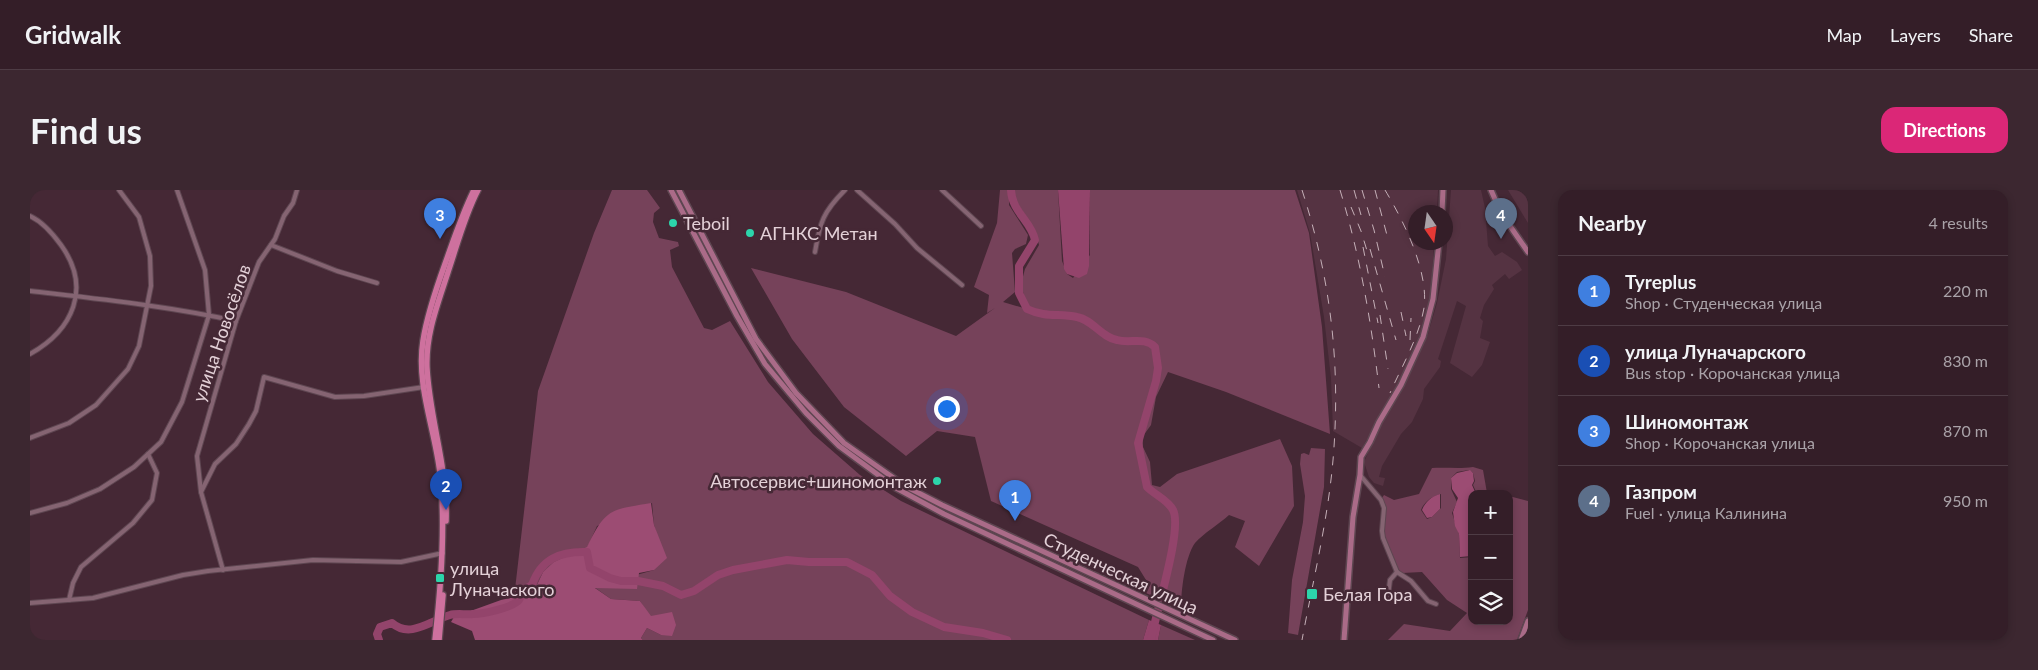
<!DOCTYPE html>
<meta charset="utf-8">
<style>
:root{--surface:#341e28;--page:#3c2730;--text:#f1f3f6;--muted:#a9a2a8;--line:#4e3c45;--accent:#db2777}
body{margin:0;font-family:Lato,sans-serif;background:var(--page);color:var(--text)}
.controls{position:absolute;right:15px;bottom:15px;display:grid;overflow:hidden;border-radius:10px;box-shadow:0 2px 8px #0003}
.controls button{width:45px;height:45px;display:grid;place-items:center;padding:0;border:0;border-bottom:1px solid var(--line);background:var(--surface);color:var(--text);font:25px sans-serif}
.compass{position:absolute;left:1378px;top:15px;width:45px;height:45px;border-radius:50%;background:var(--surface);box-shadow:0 2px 8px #0003;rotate:167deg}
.you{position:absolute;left:916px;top:218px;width:18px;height:18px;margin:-12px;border:4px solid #fff;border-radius:50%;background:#1a73e8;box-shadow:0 0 0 8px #1a73e833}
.badge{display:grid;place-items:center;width:32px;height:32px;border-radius:50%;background:var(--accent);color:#fff;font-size:16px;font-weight:700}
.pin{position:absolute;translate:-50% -41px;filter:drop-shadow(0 1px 2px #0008)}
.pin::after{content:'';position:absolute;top:26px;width:18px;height:15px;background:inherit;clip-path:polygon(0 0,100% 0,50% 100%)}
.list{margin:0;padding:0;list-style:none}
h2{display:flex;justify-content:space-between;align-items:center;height:65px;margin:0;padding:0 20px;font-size:21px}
h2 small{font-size:16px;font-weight:400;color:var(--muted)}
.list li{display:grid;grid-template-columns:32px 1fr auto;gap:15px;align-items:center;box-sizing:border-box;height:70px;padding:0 20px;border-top:1px solid var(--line)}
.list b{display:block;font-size:19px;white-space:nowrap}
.list p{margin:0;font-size:16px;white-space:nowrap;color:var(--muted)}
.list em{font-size:16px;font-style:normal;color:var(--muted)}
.icon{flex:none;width:28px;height:28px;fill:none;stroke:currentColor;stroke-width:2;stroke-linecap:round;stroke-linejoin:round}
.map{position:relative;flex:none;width:1498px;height:450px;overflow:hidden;border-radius:15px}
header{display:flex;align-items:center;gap:30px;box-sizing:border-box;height:70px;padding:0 25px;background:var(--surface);border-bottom:1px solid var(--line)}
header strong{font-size:24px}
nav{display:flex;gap:28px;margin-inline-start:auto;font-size:18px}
.intro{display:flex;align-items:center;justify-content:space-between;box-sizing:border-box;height:120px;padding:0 30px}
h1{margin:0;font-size:35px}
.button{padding:12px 22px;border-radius:15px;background:var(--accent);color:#fff;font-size:18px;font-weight:700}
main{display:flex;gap:30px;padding:0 30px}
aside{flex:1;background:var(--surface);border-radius:15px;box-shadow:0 2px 8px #0003}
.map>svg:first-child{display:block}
</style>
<header>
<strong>Gridwalk</strong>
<nav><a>Map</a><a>Layers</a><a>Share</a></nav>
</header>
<div class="intro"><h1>Find us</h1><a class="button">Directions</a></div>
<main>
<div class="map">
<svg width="1498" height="450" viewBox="0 0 1498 450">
<rect width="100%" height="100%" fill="#452835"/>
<g fill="#553342">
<path d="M1267 0H1408L1407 22H1386V52L1404 53 1400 120 1372 186 1332 258 1303 241 1301 188 1294 127 1280 43Z"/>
<path d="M1421 0H1451L1455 18 1458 56 1465 66 1472 62 1487 72 1492 80 1479 89 1475 84 1462 95 1464 99 1454 115 1450 128 1453 131 1450 148 1460 152 1452 175 1442 187 1420 173 1436 116 1427 111 1408 169 1411 171 1410 177 1394 199 1393 209 1382 232 1371 244 1352 276 1349 287 1355 288 1353 296 1344 293 1339 287 1334 272 1349 238 1376 190 1398 144 1407 113 1416 69Z"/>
<path d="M1478 0H1498V33Z"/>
</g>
<g fill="#76425a" fill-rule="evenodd">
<path d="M582 0H617L630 18 624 23 623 32 629 48 648 52 649 56 640 60 642 77 674 138 682 140 700 131 738 192 783 244 830 285 871 311 1119 430 1113 450H613L611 448 617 438 631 445 610 411 581 409 564 397 624 380 629 352 624 335 622 313 567 336 557 358 513 382 506 397 494 405 484 408 508 201 564 43Z"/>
<path d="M970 0H979V15L998 45 996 54 985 59 982 63 985 102 973 112 997 119 1009 121 1000 117 996 114 991 94 995 79 1009 55C1005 33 989 21 981 0H1028L1032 71 1037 84 1043 88 1060 65V0H1265L1279 43 1292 137 1300 244 1196 202 1138 182 1126 207 1121 235 1113 246V257L1120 272 1122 295 1130 297 1147 284 1250 249 1262 276 1264 316 1229 376 1205 357 1215 331 1199 325C1189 334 1174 343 1165 353 1155 367 1151 401 1151 418L1116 403V390L1108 377 961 311 945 247 907 241 876 266 814 217 762 149 721 78 816 102 926 146 965 118 957 123 959 105 944 97 967 33Z"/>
<path d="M1281 258 1295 259 1294 297 1268 445 1258 443 1262 390 1273 332 1275 306 1270 274 1271 264 1274 263 1279 265Z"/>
<path d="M1443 277 1453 280 1457 303 1460 304H1447L1443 295 1445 291 1443 283 1439 280 1427 282 1421 288V299L1427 312 1422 323 1429 344 1430 368 1442 367V431H1479V306L1498 311V420L1487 450H1358L1374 434 1420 441 1437 423 1417 410 1392 382 1372 383 1367 381 1353 347 1355 318 1352 308 1354 305 1364 310 1389 304 1402 278C1416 277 1429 279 1443 277ZM1411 304V318L1402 327 1397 329 1391 320C1394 312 1402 306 1411 304Z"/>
<path d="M1131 435 1165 450H1128Z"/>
</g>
<g fill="#9c4c73">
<path d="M1440 280 1443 283 1444 291 1442 295 1446 304H1442V366L1430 367 1429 344 1425 336 1423 322 1428 308 1422 299 1421 288 1427 283Z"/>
<path d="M1410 304V319L1402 327 1397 328 1392 320C1395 312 1402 306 1410 304Z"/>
<path d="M621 313 624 335 637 368 624 380 609 383 607 399 565 398 581 409 610 411 621 426 642 422 646 435 642 446 631 445 617 438 611 448 613 450H445L442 441 421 432 424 427 471 410 494 405 506 397 513 382 524 372 557 357C576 318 580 320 621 313Z"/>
</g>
<g fill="#93446b">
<path d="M1028 0H1060L1059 76 1057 84 1049 88 1037 84 1034 79Z"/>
<path d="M1119 430 1131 435 1128 450H1113Z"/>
</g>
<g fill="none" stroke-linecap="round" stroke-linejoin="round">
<g stroke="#93446b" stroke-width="8">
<path d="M981 0C982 22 1001 31 1005 50L989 76V103L997 119C1016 128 1029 123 1047 127 1063 130 1071 147 1087 150 1100 154 1114 146 1125 157L1128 178 1126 191 1108 253 1117 297C1125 305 1138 310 1143 320 1153 339 1125 425 1121 450"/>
<path d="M349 450 347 444 350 437 362 433C380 449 400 431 420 425 427 423 436 425 443 424 453 424 481 418 488 411 491 408 491 405 492 401L502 395C511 369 530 361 557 362L560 378 580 388 591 391H608L633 396 651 405 664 401 688 385 703 380 757 370 779 372H817L842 385 860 406 882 422 914 437 953 443 977 450"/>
</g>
<defs>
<g id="street">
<path d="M827 0 865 34 887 58 932 95"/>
<path d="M912 0 951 36"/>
<path d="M0 26C13 32 23 44 31 55 62 98 43 140 0 164"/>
<path d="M241 55 307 81 347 93"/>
<path d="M785 62C790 32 793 22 815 0"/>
<path d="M0 101C69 109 138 116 206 131"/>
<path d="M0 248 39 233 66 215 98 179 109 156 121 96 120 66 109 27 89 0"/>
<path d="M1330 285 1351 310 1354 318 1352 341 1353 348 1367 382"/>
<path d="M171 302 167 266 206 131 229 72 245 49 254 26 263 13 267 0"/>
<path d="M0 323 37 313 70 299 104 277 131 252 152 212 179 125 175 80 147 0"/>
<path d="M193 380 171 302 185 274 206 254 219 234 226 221 234 187 305 207 334 206 394 197"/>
<path d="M1358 406 1360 390 1367 382 1381 391 1398 411 1406 414"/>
<path d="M39 410 43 393 51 377 103 333 122 310 127 283 118 264"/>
<path d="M0 413 63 408 153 385 178 381 283 370 371 372 413 363"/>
</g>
<g id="secondary">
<path d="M641 0 707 126 735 174 776 223 809 256 866 298 914 324 1183 450"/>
<path d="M649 0 726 149 766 203 814 253 875 296 912 315 1205 450"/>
<path d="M1461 0 1471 23 1498 62"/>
<path d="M1412 22 1413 0"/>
<path d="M1314 450 1323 327 1330 285 1331 267 1340 252 1349 232 1371 195 1393 147 1403 109 1409 52"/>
<path d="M1491 450 1498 431"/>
<path d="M1497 450 1498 446"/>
</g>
<g id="primary">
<path d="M416 331C418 278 400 231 397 179 395 144 409 111 419 79 428 52 435 25 448 0"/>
<path d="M405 450C411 397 416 335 410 283 405 239 386 195 393 151 397 125 406 99 415 74 424 49 432 24 444 0"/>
<path d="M409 450 413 405"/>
</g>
</defs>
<use href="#street" stroke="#5e4651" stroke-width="6"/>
<use href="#secondary" stroke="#5e4651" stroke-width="8"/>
<use href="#primary" stroke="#5e4651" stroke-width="8"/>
<use href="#street" stroke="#856472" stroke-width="4"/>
<use href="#secondary" stroke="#aa6b88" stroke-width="5"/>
<use href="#primary" stroke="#ce719e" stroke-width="5.5"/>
<g stroke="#c5b0b8" stroke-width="1" stroke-dasharray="9 9" stroke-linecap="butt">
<path d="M1272 0C1301 90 1311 176 1303 270 1298 329 1283 391 1272 450"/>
<path d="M1310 0C1330 65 1341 131 1349 198"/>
<path d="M1324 0 1331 25"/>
<path d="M1332 0 1344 40 1355 87"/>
<path d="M1345 0 1358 49"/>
<path d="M1355 0C1373 30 1399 81 1394 118 1389 147 1372 176 1360 203"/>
<path d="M1321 17 1331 41 1338 64"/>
<path d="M1333 57 1348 133"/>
<path d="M1340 59 1366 150"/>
<path d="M1371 122 1376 146"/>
<path d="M1350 125 1358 179"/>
<path d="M1380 150 1381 128"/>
</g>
</g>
<g fill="#2cd5ab" stroke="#452835" stroke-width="2">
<circle cx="643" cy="33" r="5"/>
<circle cx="720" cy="43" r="5"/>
<circle cx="907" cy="291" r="5"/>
<rect x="405" y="383" width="10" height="10" rx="2.5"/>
<rect x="1276" y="398" width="12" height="12" rx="2.5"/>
</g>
<g text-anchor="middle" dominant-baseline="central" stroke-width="5" stroke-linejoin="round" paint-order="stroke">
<g font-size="18" fill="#e4d1d8" stroke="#452835" text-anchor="start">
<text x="653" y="33">Teboil</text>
<text x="730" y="43">АГНКС Метан</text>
<text x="897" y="291" text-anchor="end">Автосервис+шиномонтаж</text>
<text x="420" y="378">улица<tspan x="420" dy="21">Луначаского</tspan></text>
<text x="1293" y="404">Белая Гора</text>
</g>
<g font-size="18" fill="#e4d1d8" stroke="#452835">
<text transform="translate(191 143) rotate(-71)">улица Новосёлов</text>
<text transform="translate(1091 383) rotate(25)">Студенческая улица</text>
</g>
</g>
</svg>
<div class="controls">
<button>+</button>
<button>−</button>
<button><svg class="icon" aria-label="layers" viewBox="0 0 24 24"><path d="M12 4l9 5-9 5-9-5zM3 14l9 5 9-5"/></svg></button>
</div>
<svg class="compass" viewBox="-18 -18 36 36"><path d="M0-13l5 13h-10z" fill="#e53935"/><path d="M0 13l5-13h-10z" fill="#a9a2a8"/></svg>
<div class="you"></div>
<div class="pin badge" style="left:985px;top:331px;background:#3f7fe0">1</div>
<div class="pin badge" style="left:416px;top:320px;background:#1a4fb4">2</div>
<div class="pin badge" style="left:410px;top:49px;background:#3f7fe0">3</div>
<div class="pin badge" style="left:1471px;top:49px;background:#5c6f8a">4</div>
</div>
<aside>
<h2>Nearby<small>4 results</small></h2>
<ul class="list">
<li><span class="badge" style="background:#3f7fe0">1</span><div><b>Tyreplus</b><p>Shop · Студенческая улица</p></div><em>220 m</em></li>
<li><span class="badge" style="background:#1a4fb4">2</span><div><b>улица Луначарского</b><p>Bus stop · Корочанская улица</p></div><em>830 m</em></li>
<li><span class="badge" style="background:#3f7fe0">3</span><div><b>Шиномонтаж</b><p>Shop · Корочанская улица</p></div><em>870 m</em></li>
<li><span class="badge" style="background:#5c6f8a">4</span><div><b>Газпром</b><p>Fuel · улица Калинина</p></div><em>950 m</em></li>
</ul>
</aside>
</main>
